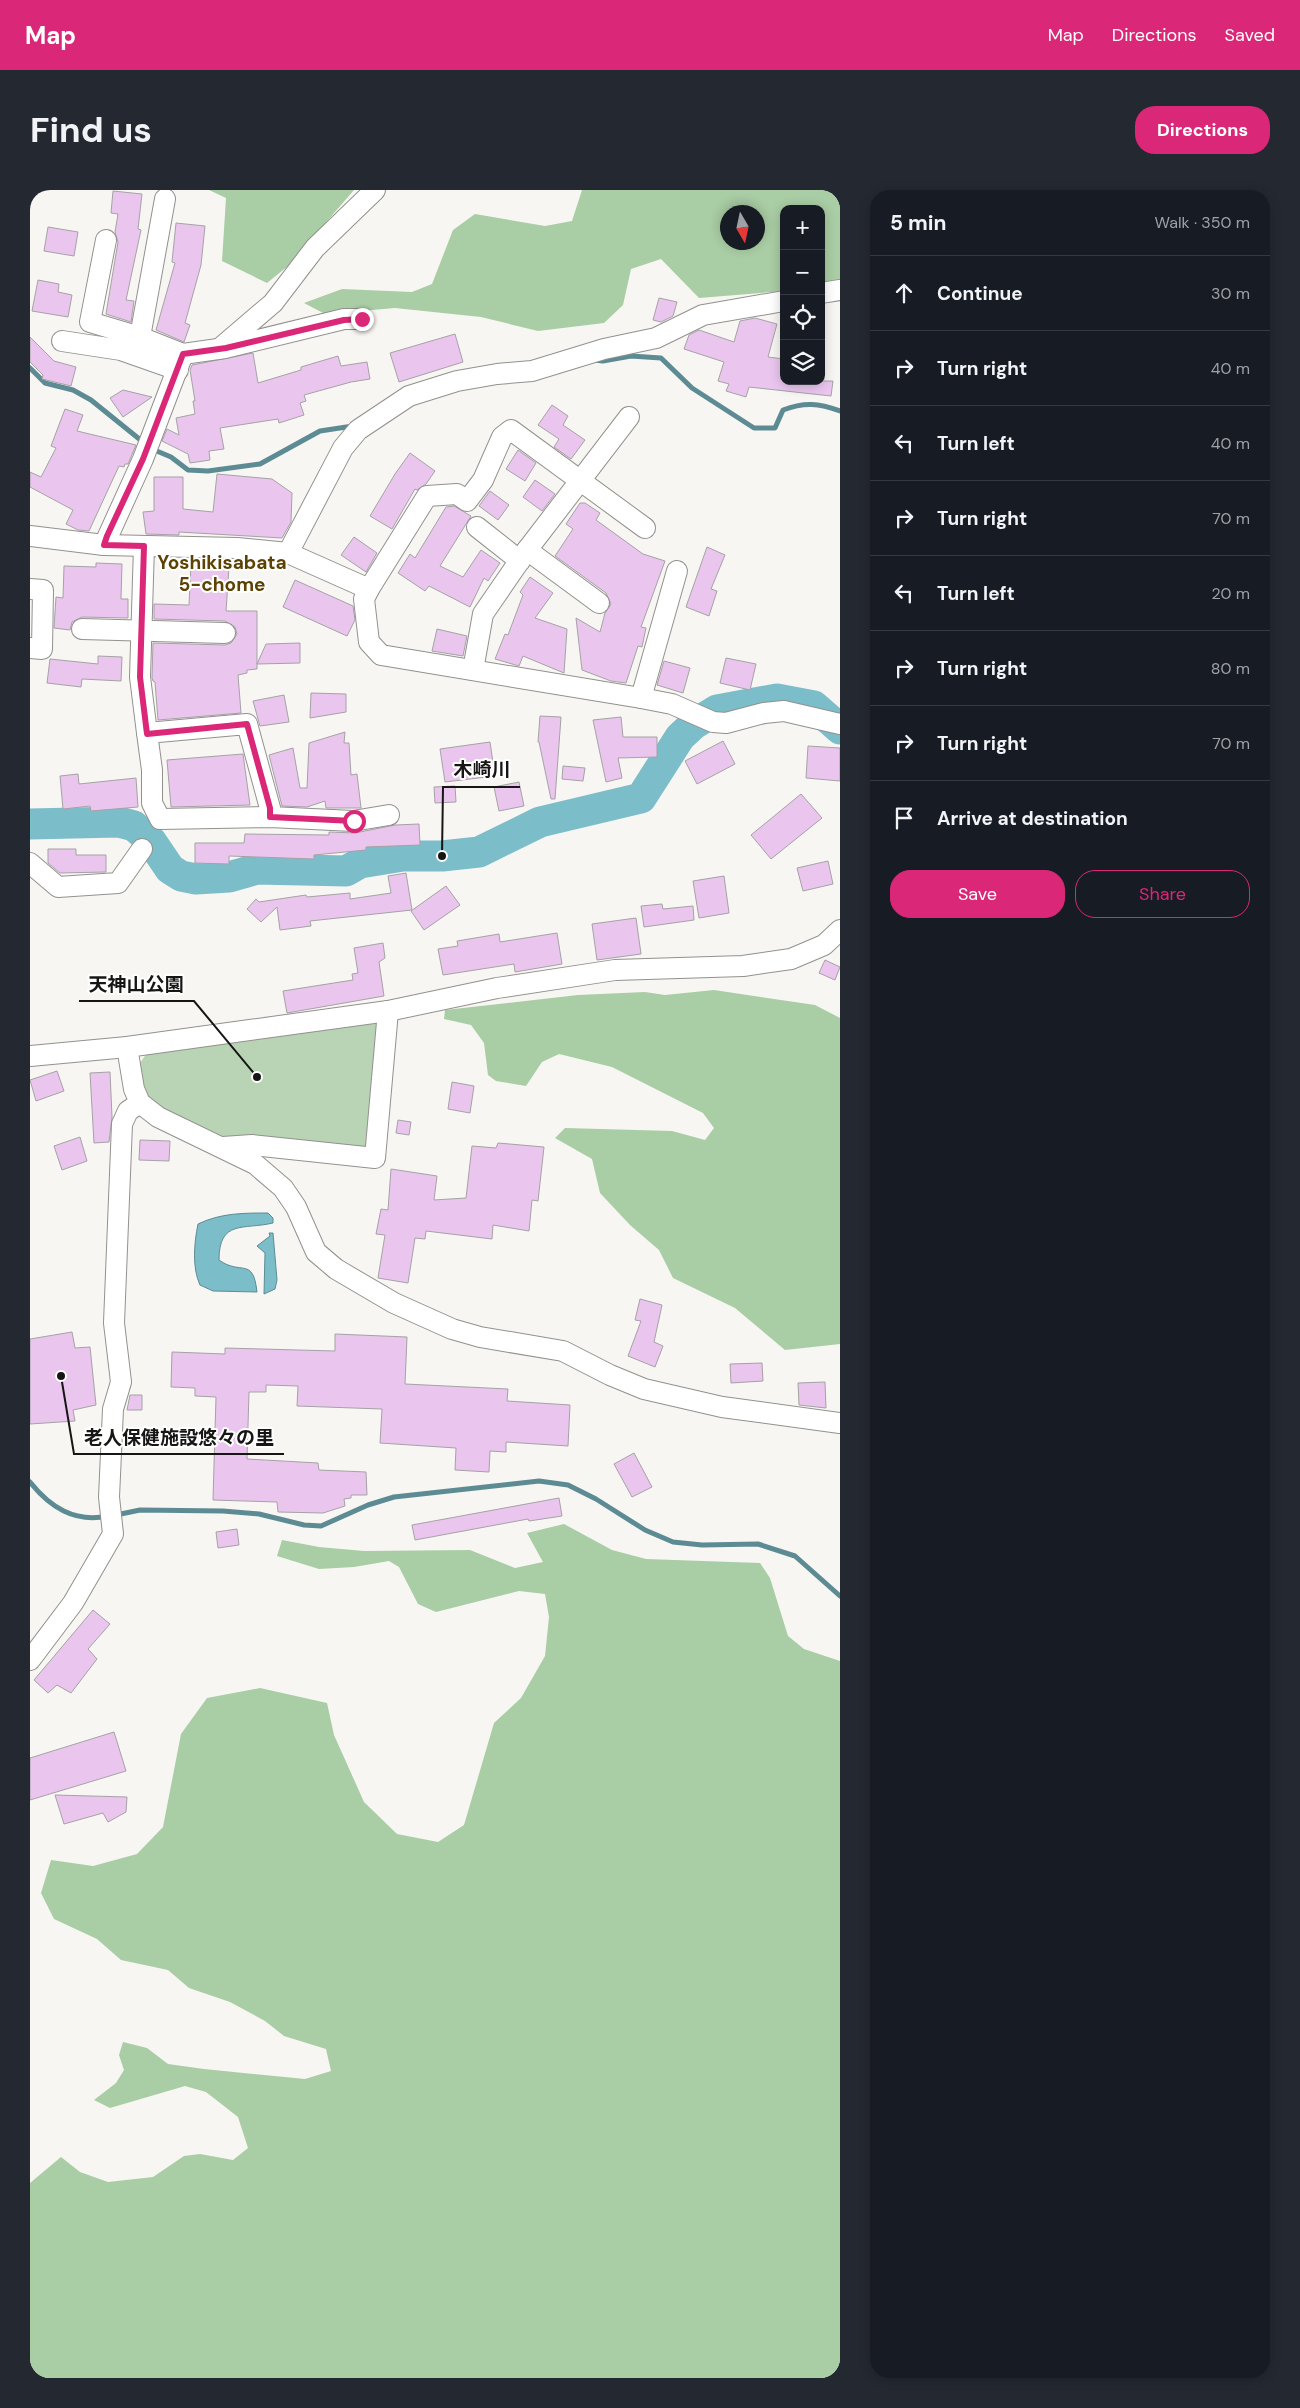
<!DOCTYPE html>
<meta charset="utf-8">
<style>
:root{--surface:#171b24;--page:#242831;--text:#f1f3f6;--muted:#9ea1a6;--line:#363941;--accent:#db2777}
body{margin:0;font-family:"DM Sans","Noto Sans JP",sans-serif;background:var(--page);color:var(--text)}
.controls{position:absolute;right:15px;top:15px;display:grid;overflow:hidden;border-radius:10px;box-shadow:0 2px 12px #0003}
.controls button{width:45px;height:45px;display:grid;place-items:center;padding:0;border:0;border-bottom:1px solid var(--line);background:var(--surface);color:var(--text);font:25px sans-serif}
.compass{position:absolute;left:690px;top:15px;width:45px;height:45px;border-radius:50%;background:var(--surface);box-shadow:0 2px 12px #0003;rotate:171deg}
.stop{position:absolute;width:15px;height:15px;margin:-11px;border:4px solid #db2777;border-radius:50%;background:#fff}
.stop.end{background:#db2777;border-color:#fff;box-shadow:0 1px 5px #0008}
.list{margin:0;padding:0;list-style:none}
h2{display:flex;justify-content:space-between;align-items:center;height:65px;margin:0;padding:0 20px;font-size:21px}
h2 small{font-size:16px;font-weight:400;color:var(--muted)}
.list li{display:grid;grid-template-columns:32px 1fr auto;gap:15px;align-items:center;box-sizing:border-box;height:75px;padding:0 20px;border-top:1px solid var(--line)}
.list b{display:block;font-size:19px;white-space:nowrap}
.list em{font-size:16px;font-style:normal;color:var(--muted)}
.actions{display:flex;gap:10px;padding:15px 20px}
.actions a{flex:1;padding:11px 0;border:1px solid var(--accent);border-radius:20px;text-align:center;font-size:18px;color:var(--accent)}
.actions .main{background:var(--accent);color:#fff}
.icon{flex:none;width:28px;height:28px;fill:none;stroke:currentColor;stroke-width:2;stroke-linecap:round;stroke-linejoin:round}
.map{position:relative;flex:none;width:810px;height:2188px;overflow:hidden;border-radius:20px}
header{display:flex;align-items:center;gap:30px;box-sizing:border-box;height:70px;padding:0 25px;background:var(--accent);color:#fff}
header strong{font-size:24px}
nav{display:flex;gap:28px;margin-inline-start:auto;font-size:18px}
.intro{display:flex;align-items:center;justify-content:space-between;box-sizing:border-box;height:120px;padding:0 30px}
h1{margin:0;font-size:35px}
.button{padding:12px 22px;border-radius:20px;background:var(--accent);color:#fff;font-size:18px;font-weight:700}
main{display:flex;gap:30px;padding:0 30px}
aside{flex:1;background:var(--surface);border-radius:20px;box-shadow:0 2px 12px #0003}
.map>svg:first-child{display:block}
</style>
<header>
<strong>Map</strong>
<nav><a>Map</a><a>Directions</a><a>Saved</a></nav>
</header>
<div class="intro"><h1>Find us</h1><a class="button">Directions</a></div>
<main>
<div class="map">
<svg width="810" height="2188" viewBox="0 0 810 2188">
<rect width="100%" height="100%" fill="#f7f6f2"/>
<path fill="#b8d4b4" d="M348 833 340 961 193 952 119 916 111 901 110 873 119 860Z"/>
<g fill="#a9cda4" fill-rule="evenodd">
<path d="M179 0H324L258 76 237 93 192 71 196 8Z"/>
<path d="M552 0H810V90L791 94V19H754V101L669 108 631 69 601 79 593 115 574 133 508 141 451 127 365 118 295 124 274 113 312 99 382 102 402 94 423 40 445 24 515 36 542 31ZM698 22H728V52H698Z"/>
<path d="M684 800 785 815 810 828V1154L755 1160 705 1118 643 1088 629 1060 600 1035 570 1003 562 969 525 948 535 938 642 941 675 950 684 938 673 923 582 877 529 864 512 872 496 896 466 891 458 885 454 853 441 835 414 829 415 820 548 805 615 802 635 805Z"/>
<path d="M534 1334 582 1360 616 1369 730 1373 740 1388 758 1446 774 1459 810 1471V2188H0V1993L31 1967 50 1982 78 1992 123 1987 154 1966 170 1964 203 1970 218 1958 208 1927 176 1902 155 1896 80 1918 64 1910 86 1893 94 1880 89 1865 93 1852 117 1858 138 1874 174 1879 275 1889 301 1881 296 1859 254 1846 235 1831 200 1812 159 1798 138 1780 91 1770 67 1749 24 1729 11 1703 21 1670 63 1676 107 1664 133 1637 151 1544 177 1508 230 1498 297 1513 304 1545 334 1612 367 1644 408 1652 434 1635 464 1533 491 1508 515 1466 519 1427 515 1404 489 1401 406 1422 388 1414 369 1377 359 1371 324 1377 289 1379 247 1366 252 1350 289 1357 334 1361 440 1360 485 1378 513 1372 497 1343Z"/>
</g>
<g fill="#7cbdca" stroke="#5d8b94">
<path d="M238 1023 243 1028V1033C214 1040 189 1029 189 1070 211 1086 223 1066 227 1102L183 1101 170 1095C162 1078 164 1053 168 1034 191 1023 213 1023 238 1023Z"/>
<path d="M239 1043H243L247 1090 245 1099 234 1104 235 1063 227 1056 240 1046Z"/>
</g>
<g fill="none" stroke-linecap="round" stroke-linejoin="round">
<g stroke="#5d8b94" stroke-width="5">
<path d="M564 170 573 171 601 166 631 168 662 198 724 238H745L753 220C774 212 789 213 810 221"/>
<path d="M0 178 15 193 43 200 61 210 113 252"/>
<path d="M122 259 141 267 158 280 178 281 230 274 290 241 323 236"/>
<path d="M0 1292C20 1317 44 1333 78 1326"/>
<path d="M86 1325 110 1320 193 1321 229 1324 274 1335 291 1336 338 1315 364 1307 509 1291 538 1295 566 1309 615 1340 643 1352 672 1355 728 1354 765 1366 810 1406"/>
</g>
<path stroke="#7cbdca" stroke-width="31" d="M0 634 89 632 104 636 121 651 140 679 151 686 166 689 199 687 227 679 316 681 330 673 373 666H412L449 662 510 632 611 608 650 547 664 534 687 520 747 509 784 516 810 539"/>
</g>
<g fill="#eac6ef" stroke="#a5a2a5">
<path d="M83 1 112 4 108 39 111 40 96 110 104 111 101 132 76 124 88 52 85 42 88 24 81 23Z"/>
<path d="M146 33 175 36 171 75 155 133 160 135 154 152 126 140 145 73 142 72Z"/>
<path d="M18 37 48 42 44 66 14 61Z"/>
<path d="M8 90 29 94 28 102 42 105 38 127 2 121Z"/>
<path d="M629 108 647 112 643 126 631 132 623 130Z"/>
<path d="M725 128 747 134 738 167 754 169V191H803L801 206 719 197 716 207 696 201 699 194 688 191 694 172 654 159 659 145 669 140 704 152 710 131Z"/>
<path d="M425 144 433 172 369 192 360 163Z"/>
<path d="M0 147 24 171 46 177 41 196 12 189 13 185 0 172Z"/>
<path d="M223 163 228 193 271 180V177L308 166 311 176 337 172 340 189 321 192 274 205 276 211 270 213 274 225 249 233 248 229 190 238 194 259 179 261 180 270 160 273 158 264 132 251 137 239 149 245 146 228 165 224 163 211H165L160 180 162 175Z"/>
<path d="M93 200 122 207 93 227 80 208Z"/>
<path d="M522 215 538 226 533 235 555 250 541 269 524 257 529 249 508 235Z"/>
<path d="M35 219 53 225 47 241 106 255 98 274H95L94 277 89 276 59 341 48 340 36 334 43 320 0 297V282L11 287 26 258 21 256Z"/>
<path d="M488 260 506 273 495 291 476 279Z"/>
<path d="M380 263 405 281 396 294 387 300 385 299 362 339 340 326 365 284Z"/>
<path d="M187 284 242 289 262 303 261 332 252 348 149 342V345L116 344 113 322 124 321V287H153V319L183 322Z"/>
<path d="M505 290 525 304 512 321 493 307Z"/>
<path d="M460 301 479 315 468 330 449 316Z"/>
<path d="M550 313H555L570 323 566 330 613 364 635 371 611 437 616 438 612 457 608 456 596 493 581 491 552 480 546 428 570 442 575 423 581 414 576 403 525 366 543 339 536 334Z"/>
<path d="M424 316 441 326 410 376 433 387 451 360 470 373 458 391 454 388 440 417 399 396 395 401 368 383 380 364 385 368 416 317Z"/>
<path d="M324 347 347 363 336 382 311 365Z"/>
<path d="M677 357 695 365 681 399 687 401 679 426 656 417Z"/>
<path d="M66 373 92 374 91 409H98V428L52 427 42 432 40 440 24 438 26 407 33 408 34 376 66 377Z"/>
<path d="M161 375 199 377 196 421H227V479L217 480V483L208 485 211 523 128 530 125 492 123 491 122 488 123 453 195 455 201 453 207 444 205 437 195 431 124 429V414L159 415Z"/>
<path d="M500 387 523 403 505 428 537 439 534 483 493 466 489 476 465 469 475 444 478 445 493 405 490 402Z"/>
<path d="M265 390 323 416 325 430 317 446 253 417Z"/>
<path d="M407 439 437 446 433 466 402 461Z"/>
<path d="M270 453V473L227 474 236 454Z"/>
<path d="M68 466 92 467 91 491 52 489 51 497 17 493 20 469 68 474Z"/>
<path d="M696 468 726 474 720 500 690 493Z"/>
<path d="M634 471 660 478 653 503 627 495Z"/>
<path d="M281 503 316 504V522L280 528Z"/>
<path d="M254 505 259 532 230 536 223 511Z"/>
<path d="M510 526 531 527 525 609H521L509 552H508Z"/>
<path d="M591 527 593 547H627V567L588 568 592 588 576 592 563 530Z"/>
<path d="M315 542 314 553H319L321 585 327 584 331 618H296L295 611 277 617 252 616 239 565 263 558 270 598H277L279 553Z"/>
<path d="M693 551 705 574 667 594 655 571Z"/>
<path d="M460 552 465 586 415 592 410 559Z"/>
<path d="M778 556 810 558V591L776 588Z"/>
<path d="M213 564 220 615 141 617 137 570Z"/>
<path d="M533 576 555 578 553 591 532 589Z"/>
<path d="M48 584 49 594 106 588 108 617 61 621 60 616 33 619 30 586Z"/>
<path d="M489 592 494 616 469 621 464 597Z"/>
<path d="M425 596 426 612 405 613 404 597Z"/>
<path d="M771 604 792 628 741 669 721 645Z"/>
<path d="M389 634 390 655 336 657V660L284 665V669L199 666V674L165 673V653H214L215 644 299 645V642L325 643 365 635Z"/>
<path d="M18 659H46V665H76V682L30 683 18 673Z"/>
<path d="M798 671 803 694 773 701 767 678Z"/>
<path d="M376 683 382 720 280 731 281 736 250 740 247 717 231 732 217 719 226 709 229 712 276 705 277 707 320 703V709L361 703 358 686Z"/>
<path d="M694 686 699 723 669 728 663 691Z"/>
<path d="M416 696 430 715 394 740 381 721Z"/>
<path d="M632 714 633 719 663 716 664 730 614 737 611 716Z"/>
<path d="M606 728 611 764 567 770 562 734Z"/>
<path d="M527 743 532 774 485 782 484 774 413 785 408 759 428 756 427 751 469 744 470 752Z"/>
<path d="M353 753 355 768 349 772 354 806 257 823 253 801 323 790 322 784 328 783 324 758Z"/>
<path d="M795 770 810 777 805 790 789 783Z"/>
<path d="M27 881 34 901 6 911 0 890Z"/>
<path d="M80 882 82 927 79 952 64 953 60 883Z"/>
<path d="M422 892 444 896 440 923 418 919Z"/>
<path d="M368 930 381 932 379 945 366 943Z"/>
<path d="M50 947 57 971 32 980 24 956Z"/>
<path d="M110 950 140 951 139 971 109 970Z"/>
<path d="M468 953 514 957 508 1011 502 1010 499 1041 463 1035 462 1049 396 1041 395 1049 385 1048 378 1093 348 1088 355 1045 346 1044 351 1019 358 1020 361 979 407 986 404 1010 436 1008 442 956 466 958Z"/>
<path d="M610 1109 632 1115 624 1152 633 1156 625 1177 598 1166 611 1131 605 1130Z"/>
<path d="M42 1142 45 1158 60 1157 66 1215 43 1220 45 1231 0 1234V1149Z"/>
<path d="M305 1144 377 1147 375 1194 478 1199 477 1211 540 1215 538 1256 476 1252V1262L460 1261 459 1282 425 1280 426 1258 350 1253 352 1219 267 1216 268 1196 236 1195V1202H219L217 1269 288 1273 289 1280 336 1282 337 1305H321V1308L314 1309 315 1316 293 1323 248 1322 247 1312 183 1310 186 1207 165 1206V1198L141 1197 142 1162 195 1164V1158L305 1161Z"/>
<path d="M732 1173 733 1191 701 1193 700 1174Z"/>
<path d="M795 1192 796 1218 769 1215 768 1193Z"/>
<path d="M100 1205H112V1220H97Z"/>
<path d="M604 1263 622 1297 602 1307 584 1274Z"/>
<path d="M529 1308 532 1326 499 1331 498 1329 385 1350 382 1335Z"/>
<path d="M207 1339 209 1355 188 1358 186 1342Z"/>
<path d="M63 1420 80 1434 58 1459 67 1469 41 1503 27 1495 18 1503 4 1490Z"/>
<path d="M84 1542 96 1581 0 1610V1568Z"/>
<path d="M25 1605 97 1607 96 1622 78 1632 73 1623 34 1634Z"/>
</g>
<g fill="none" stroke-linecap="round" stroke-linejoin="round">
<defs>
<g id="minor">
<path d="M791 103 810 100"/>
<path d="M110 147 135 9"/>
<path d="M32 151 91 160 148 180"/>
<path d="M189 159 243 113 285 58 345 0"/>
<path d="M153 164 195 158 314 129H332"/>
<path d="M447 337 490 371"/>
<path d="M0 346 74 355 207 358 258 363 339 399 334 409 339 452 351 465 611 508 642 514 683 532 696 533 734 523 754 521 810 534"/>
<path d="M74 355 113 269 153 164 110 147 60 132 76 50"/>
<path d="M114 356 110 487 117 543 217 534 240 618V627"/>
<path d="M497 360 569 413"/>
<path d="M258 363 313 258 328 240 379 206 427 191 467 184 502 181 574 159 626 148 673 125 754 111"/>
<path d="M0 399 13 400 12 459 0 458"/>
<path d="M339 399 397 306 427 304 437 311 453 290 472 247 481 240 615 338"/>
<path d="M52 439 195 443"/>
<path d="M443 480 453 424 497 360 599 227"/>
<path d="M611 508 647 381"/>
<path d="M117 543 122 580V613L130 629 240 627 323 631 359 625"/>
<path d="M0 673 28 697 88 693 112 659"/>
<path d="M97 857 104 899 110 913 128 927 225 974 253 998 266 1017 286 1062 306 1079 364 1113 422 1139 450 1147 533 1161 580 1185 614 1199 692 1217 810 1233"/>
<path d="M0 866 97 857 358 821 467 798 585 780 713 776 761 769 794 755 810 740"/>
<path d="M193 957 222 955 345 968 358 821"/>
<path d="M0 1470 43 1413 83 1344 79 1307 83 1219 91 1192 84 1133 92 934 98 921 110 913"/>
</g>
</defs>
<use href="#minor" stroke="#92918e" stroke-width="22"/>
<use href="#minor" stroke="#fff" stroke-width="20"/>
</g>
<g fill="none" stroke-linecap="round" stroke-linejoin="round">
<path stroke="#db2777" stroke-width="6" d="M324 631 240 627V618L217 534 117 544 110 487 114 356 74 355 77 346 113 269 153 164 196 158 314 130 332 129"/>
</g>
<g text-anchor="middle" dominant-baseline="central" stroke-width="4" stroke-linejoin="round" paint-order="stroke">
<g font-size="19" font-weight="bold" fill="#5c4203" stroke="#fff">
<text x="192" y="372">Yoshikisabata<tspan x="192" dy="22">5-chome</tspan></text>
</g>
</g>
<path fill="none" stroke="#161615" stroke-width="2" d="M412 666L413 597H490M227 887L164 811H49M31 1186L44 1264H254"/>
<g fill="#161615" stroke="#fff" stroke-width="2">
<circle cx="412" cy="666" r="5"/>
<circle cx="227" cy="887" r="5"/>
<circle cx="31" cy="1186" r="5"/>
</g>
<g font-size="19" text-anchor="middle" font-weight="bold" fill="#161615" stroke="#fff" stroke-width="4" stroke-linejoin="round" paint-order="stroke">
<text x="452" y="586">木崎川</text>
<text x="106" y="801">天神山公園</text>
<text x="149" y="1254">老人保健施設悠々の里</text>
</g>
</svg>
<div class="controls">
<button>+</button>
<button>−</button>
<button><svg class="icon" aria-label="locate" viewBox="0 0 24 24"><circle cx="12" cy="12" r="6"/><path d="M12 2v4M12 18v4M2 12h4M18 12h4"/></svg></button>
<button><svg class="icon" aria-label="layers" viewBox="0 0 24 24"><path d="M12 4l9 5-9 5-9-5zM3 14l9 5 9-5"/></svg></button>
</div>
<svg class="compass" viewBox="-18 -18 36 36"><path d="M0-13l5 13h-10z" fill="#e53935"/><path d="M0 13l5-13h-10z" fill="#9ea1a6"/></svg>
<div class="stop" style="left:324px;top:631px"></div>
<div class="stop end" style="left:332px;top:129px"></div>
</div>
<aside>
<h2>5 min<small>Walk · 350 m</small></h2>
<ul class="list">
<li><svg class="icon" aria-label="ahead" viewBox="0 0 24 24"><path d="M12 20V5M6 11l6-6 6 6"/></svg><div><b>Continue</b></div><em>30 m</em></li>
<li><svg class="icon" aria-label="right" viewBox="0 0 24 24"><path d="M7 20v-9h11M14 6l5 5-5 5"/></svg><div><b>Turn right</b></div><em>40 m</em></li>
<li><svg class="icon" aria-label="left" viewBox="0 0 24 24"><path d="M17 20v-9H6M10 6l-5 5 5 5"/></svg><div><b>Turn left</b></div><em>40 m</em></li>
<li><svg class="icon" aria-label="right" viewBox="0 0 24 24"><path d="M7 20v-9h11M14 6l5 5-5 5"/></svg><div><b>Turn right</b></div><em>70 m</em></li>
<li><svg class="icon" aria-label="left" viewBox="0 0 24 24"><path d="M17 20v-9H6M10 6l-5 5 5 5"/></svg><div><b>Turn left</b></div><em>20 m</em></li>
<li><svg class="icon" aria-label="right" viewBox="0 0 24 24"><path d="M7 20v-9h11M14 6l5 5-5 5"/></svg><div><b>Turn right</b></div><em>80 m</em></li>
<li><svg class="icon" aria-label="right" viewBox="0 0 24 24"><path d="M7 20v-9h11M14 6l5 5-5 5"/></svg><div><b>Turn right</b></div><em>70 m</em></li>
<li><svg class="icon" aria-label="arrive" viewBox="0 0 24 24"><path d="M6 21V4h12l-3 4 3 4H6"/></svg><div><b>Arrive at destination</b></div></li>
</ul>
<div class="actions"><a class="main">Save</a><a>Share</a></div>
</aside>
</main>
